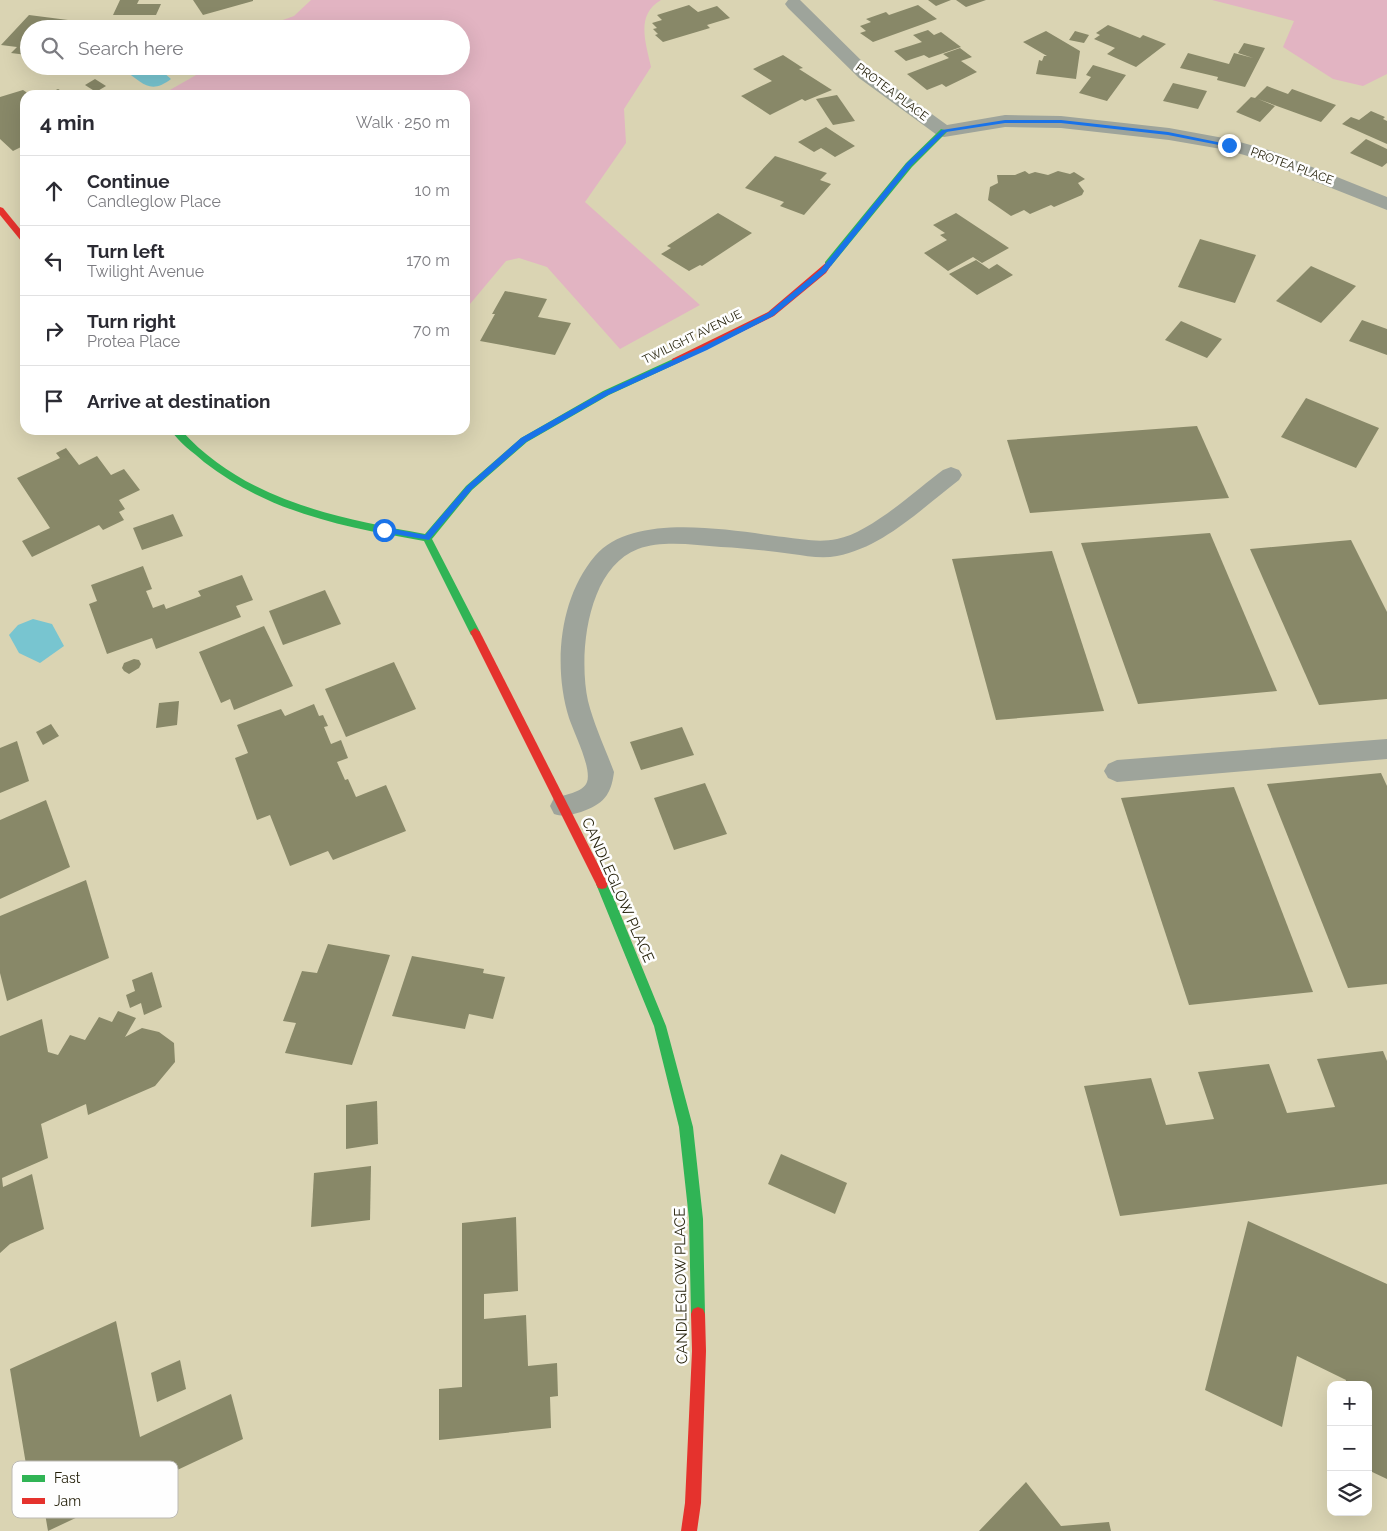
<!DOCTYPE html>
<meta charset="utf-8">
<style>
:root{--surface:#fff;--page:#f2f2f3;--text:#2b2b33;--muted:#7c7c81;--line:#e1e1e2}
body{margin:0;font-family:Raleway,sans-serif;background:var(--page);color:var(--text)}
.controls{position:absolute;right:15px;bottom:15px;display:grid;overflow:hidden;border-radius:10px;box-shadow:0 5px 20px #0002}
.controls button{width:45px;height:45px;display:grid;place-items:center;padding:0;border:0;border-bottom:1px solid var(--line);background:var(--surface);color:var(--text);font:25px sans-serif}
.stop{position:absolute;width:15px;height:15px;margin:-11px;border:4px solid #1a73e8;border-radius:50%;background:#fff}
.stop.end{background:#1a73e8;border-color:#fff;box-shadow:0 1px 5px #0008}
.list{margin:0;padding:0;list-style:none}
h2{display:flex;justify-content:space-between;align-items:center;height:65px;margin:0;padding:0 20px;font-size:21px}
h2 small{font-size:16px;font-weight:400;color:var(--muted)}
.list li{display:grid;grid-template-columns:32px 1fr auto;gap:15px;align-items:center;box-sizing:border-box;height:70px;padding:0 20px;border-top:1px solid var(--line)}
.list b{display:block;font-size:19px;white-space:nowrap}
.list p{margin:0;font-size:16px;white-space:nowrap;color:var(--muted)}
.list em{font-size:16px;font-style:normal;color:var(--muted)}
.icon{flex:none;width:28px;height:28px;fill:none;stroke:currentColor;stroke-width:2;stroke-linecap:round;stroke-linejoin:round}
.map{position:relative;flex:none;width:1387px;height:1531px;overflow:hidden}
.search{position:absolute;background:var(--surface);box-shadow:0 5px 20px #0002;left:20px;top:20px;width:450px;height:55px;display:flex;align-items:center;gap:12px;box-sizing:border-box;padding:0 18px;border-radius:28px;color:var(--muted);font-size:19px}
.panel{position:absolute;background:var(--surface);box-shadow:0 5px 20px #0002;left:20px;top:90px;width:450px;height:345px;border-radius:15px}
.map>svg:first-child{display:block}
</style>
<div class="map">
<svg width="1387" height="1531" viewBox="0 0 1387 1531">
<rect width="100%" height="100%" fill="#dad4b3"/>
<g fill="#e2b4c2">
<path d="M311 0H661C635 15 646 43 651 67L624 109 626 143 585 202 700 305 620 349 547 267 519 258 506 261 465 310V95H161L212 66H461V29H258L294 16Z"/>
<path d="M1212 0H1387V74L1363 86 1333 79 1283 47 1294 21Z"/>
</g>
<g fill="#78c5d0">
<path d="M136 66H156L171 79C150 95 143 83 124 70Z"/>
<path d="M33 619 52 624 64 646 40 663 19 653 9 635 18 625Z"/>
</g>
<g fill="#888868">
<path d="M120 0H139L137 4H161L156 15H113Z"/>
<path d="M193 0H253V1L203 15Z"/>
<path d="M928 0H951L936 6Z"/>
<path d="M956 0H986L966 7Z"/>
<path d="M689 5 698 12 717 6 730 18 707 25 710 28 663 42 655 35 658 34 653 29 657 28 652 23 662 20 657 15Z"/>
<path d="M918 5 937 19 873 42 860 33 866 31 860 26 871 22 866 19 886 12 889 15Z"/>
<path d="M29 15 68 20 61 29H29V53L27 55 11 53 17 47 1 45Z"/>
<path d="M1108 25 1140 38 1143 35 1166 44 1136 67 1107 54 1115 48 1094 39 1100 35 1096 33Z"/>
<path d="M928 30 934 35 941 32 961 47 929 58 924 55 906 61 894 51 922 42 913 35Z"/>
<path d="M1046 31 1080 51 1076 79 1036 74 1039 60 1042 61 1044 56H1047L1023 42Z"/>
<path d="M1075 31 1089 35 1084 43 1069 40Z"/>
<path d="M1244 43 1265 48 1245 87 1217 80 1218 77 1180 68 1188 53 1229 64 1234 53 1253 58 1238 53Z"/>
<path d="M960 48 972 57 961 61 977 72 946 87 942 84 927 90 907 74 949 58 943 54Z"/>
<path d="M783 55 803 68 799 69 832 90 805 101 802 99 770 115 741 96 772 81 753 69Z"/>
<path d="M1093 65 1126 75 1107 101 1079 93 1091 77 1086 75Z"/>
<path d="M95 79 106 86 96 92 85 85Z"/>
<path d="M1173 83 1207 91 1198 109 1163 101Z"/>
<path d="M1267 86 1288 94 1292 89 1336 105 1321 122 1258 99 1275 106 1260 122 1236 112 1251 97 1255 98Z"/>
<path d="M58 89 69 95H45Z"/>
<path d="M23 90 29 94 36 90 45 95H25V145L13 151 0 139V97Z"/>
<path d="M837 95 855 121 833 125 816 99Z"/>
<path d="M1371 111 1385 117 1383 119 1387 121V144L1342 124 1351 117 1359 120Z"/>
<path d="M826 127 855 146 835 157 821 148 814 152 798 142Z"/>
<path d="M1366 139 1387 149V163L1382 167 1350 153Z"/>
<path d="M775 156 827 173 820 180 831 184 804 215 780 206 784 202 745 188Z"/>
<path d="M1025 171 1029 174 1035 172 1048 175 1058 171 1070 174 1074 172 1085 179 1078 183 1084 191 1082 195 1054 207 1051 205 1030 214 1024 210 1011 216 988 200 990 187 998 183 997 175H1015Z"/>
<path d="M718 213 752 233 702 266 700 265 689 271 661 254 671 248 667 246Z"/>
<path d="M956 213 1009 248 982 263 973 257 948 271 924 253 947 240 940 235 945 233 933 225Z"/>
<path d="M1200 239 1256 255 1235 303 1178 287Z"/>
<path d="M976 260 989 269 997 264 1013 275 977 295 949 274Z"/>
<path d="M1311 266 1356 286 1321 323 1276 301Z"/>
<path d="M505 291 547 299 538 317 571 323 555 355 480 341 495 314H492Z"/>
<path d="M1362 320 1387 329V355L1349 341Z"/>
<path d="M1181 321 1222 339 1207 358 1165 340Z"/>
<path d="M1306 398 1379 428 1356 468 1281 437Z"/>
<path d="M1197 426 1229 498 1030 513 1007 440Z"/>
<path d="M66 448 79 465 97 456 111 475 124 469 140 490 119 500 125 509 119 512 124 520 103 530 99 525 32 557 22 541 50 528 17 478 60 458 56 453Z"/>
<path d="M173 514 183 536 142 550 133 528Z"/>
<path d="M1210 533 1277 691 1138 704 1081 543Z"/>
<path d="M1351 540 1387 612V699L1319 705 1250 549Z"/>
<path d="M1052 551 1104 711 996 720 952 559Z"/>
<path d="M143 566 152 589 146 591 153 608 164 604 166 609 201 596 198 591 242 575 253 600 236 606 241 617 156 649 152 638 107 654 89 604 97 601 91 585Z"/>
<path d="M325 590 341 624 283 645 269 611Z"/>
<path d="M264 626 293 686 234 710 230 699 221 703 199 652Z"/>
<path d="M134 659 139 660 141 664 139 668 129 674 124 671 122 668 124 663Z"/>
<path d="M394 662 416 709 346 737 325 689Z"/>
<path d="M179 701 177 725 156 728 159 703Z"/>
<path d="M314 704 319 716 323 715 328 726 324 727 331 744 341 740 348 758 337 762 345 780 348 779 356 797 386 785 406 831 333 860 328 851 290 866 270 815 257 820 235 758 248 753 237 725 281 709 285 716Z"/>
<path d="M51 724 59 736 43 745 36 732Z"/>
<path d="M682 727 694 755 641 770 630 742Z"/>
<path d="M17 741 29 781 0 793V748Z"/>
<path d="M1381 773 1387 786V984L1348 988 1267 784Z"/>
<path d="M705 783 727 834 674 850 654 798Z"/>
<path d="M1234 787 1313 992 1189 1005 1121 798Z"/>
<path d="M46 800 70 867 0 899V820Z"/>
<path d="M86 880 109 958 7 1001 0 973V916Z"/>
<path d="M328 944 390 955 352 1065 285 1053 296 1023 283 1021 302 971 317 973Z"/>
<path d="M412 956 484 969 483 973 505 977 493 1019 469 1014 465 1029 392 1016Z"/>
<path d="M152 972 162 1007 144 1015 141 1003 130 1008 126 995 135 991 132 980Z"/>
<path d="M118 1011 136 1018 125 1037 142 1028 159 1032 174 1043 175 1062 155 1086 88 1115 86 1104 41 1124 48 1158 2 1178 3 1187 32 1174 44 1229 10 1244 0 1253V1036L42 1019 48 1052 58 1055 70 1035 85 1040 99 1017 112 1022Z"/>
<path d="M1383 1051 1387 1061V1184L1120 1216 1084 1086 1151 1078 1166 1125 1214 1119 1198 1072 1269 1064 1287 1113 1335 1107 1317 1059Z"/>
<path d="M377 1101 378 1144 346 1149V1105Z"/>
<path d="M781 1154 847 1183 835 1214 768 1184Z"/>
<path d="M371 1166 370 1220 311 1227 314 1173Z"/>
<path d="M516 1217 518 1291 484 1294V1319L526 1315 528 1366 557 1363 558 1396 550 1397 551 1428 439 1440V1389L462 1387V1223Z"/>
<path d="M1248 1221 1387 1284V1479L1368 1470V1385H1345L1346 1380 1297 1356 1282 1427 1205 1390Z"/>
<path d="M116 1321 140 1437 231 1394 243 1439 48 1531 42 1496 32 1500 10 1369Z"/>
<path d="M180 1360 186 1389 157 1402 151 1373Z"/>
<path d="M1026 1482 1061 1526 1109 1522 1111 1531H979Z"/>
</g>
<g fill="none" stroke-linecap="round" stroke-linejoin="round">
<g fill="#9ea49b" fill-rule="evenodd">
<path d="M951 467 959 470 962 475 959 480C922 508 884 547 837 556 822 559 807 556 792 554 768 551 745 548 721 547 694 545 663 540 638 549 587 568 578 655 588 701 594 725 605 748 614 772 611 796 603 804 581 812 571 815 564 817 554 814L550 806 554 798C563 795 583 793 587 782 592 768 574 733 569 718 553 667 559 598 595 556 634 511 732 531 784 537 801 539 819 543 837 539 870 533 916 490 943 470Z"/>
<path d="M1387 739V759L1117 782 1108 778 1104 771 1108 764 1117 760Z"/>
</g>
<path fill="#9ea49b" fill-rule="evenodd" d="M788 0H800L871 70 947 125 1005 115 1061 116 1169 128 1229 139 1272 151 1387 197V210L1258 159 1227 150 1169 140 1061 128 1005 127 944 137 937 135 859 78 788 8 785 4Z"/>
<g fill="#30b455" fill-rule="evenodd">
<path d="M941 129 948 131 912 167 831 266H825V262L906 163Z"/>
<path d="M675 358 680 361 678 363 609 395 527 442 472 490 432 539 480 632 475 636 471 635 424 541C344 527 270 513 204 462 193 452 179 443 171 430H181C244 500 336 518 425 534L466 486 521 438 603 391Z"/>
<path d="M602 879 606 880 608 884 666 1026 693 1127 703 1219 705 1314 703 1319 698 1321 693 1319 691 1314 689 1219 679 1127 654 1026 596 884 598 880Z"/>
</g>
<g fill="#e5322d" fill-rule="evenodd">
<path d="M0 207 3 208 25 235V243L22 242 0 215Z"/>
<path d="M828 261 832 264 826 273 774 316 678 363H672V359L768 312Z"/>
<path d="M475 628 480 632 606 880 608 884 606 888 602 889 598 888 470 632Z"/>
<path d="M698 1307 703 1309 705 1314 706 1351 701 1503 697 1531H681L685 1503 692 1351 691 1314 693 1309Z"/>
</g>
</g>
<path fill="#1a73e8" d="M1005 120H1061L1168 132 1232 145 1229 147 1168 135 1061 123H1005L946 132 911 166 826 272 773 316 707 350 608 395 526 442 472 489 429 540 382 532V528L384 527 425 535 467 486 521 438 603 392 702 347 768 313 821 269 907 163 942 130Z"/>
<g text-anchor="middle" dominant-baseline="central" stroke-width="5" stroke-linejoin="round" paint-order="stroke">
<g font-size="12" fill="#211d06" stroke="#fefefe">
<text transform="translate(892 92) rotate(37)">PROTEA PLACE</text>
<text transform="translate(1292 166) rotate(20)">PROTEA PLACE</text>
<text transform="translate(692 337) rotate(-26)">TWILIGHT AVENUE</text>
</g>
<g font-size="15" fill="#211d06" stroke="#fefefe">
<text transform="translate(618 890) rotate(66)">CANDLEGLOW PLACE</text>
<text transform="translate(681 1286) rotate(-91)">CANDLEGLOW PLACE</text>
</g>
</g>
<rect x="12" y="1461" width="166" height="57" rx="8" fill="#fefefe" stroke="#bcbab4" stroke-width="1"/>
<rect x="22" y="1475" width="23" height="7" fill="#30b455"/>
<rect x="22" y="1498" width="23" height="6" fill="#e5322d"/>
<g font-size="14" fill="#211d06">
<text x="54" y="1483">Fast</text>
<text x="54" y="1506">Jam</text>
</g>
</svg>
<div class="controls">
<button>+</button>
<button>−</button>
<button><svg class="icon" aria-label="layers" viewBox="0 0 24 24"><path d="M12 4l9 5-9 5-9-5zM3 14l9 5 9-5"/></svg></button>
</div>
<div class="stop" style="left:384px;top:530px"></div>
<div class="stop end" style="left:1229px;top:145px"></div>
<div class="search"><svg class="icon" aria-label="search" viewBox="0 0 24 24"><circle cx="10" cy="10" r="6"/><path d="M15 15l6 6"/></svg>Search here</div>
<section class="panel">
<h2>4 min<small>Walk · 250 m</small></h2>
<ul class="list">
<li><svg class="icon" aria-label="ahead" viewBox="0 0 24 24"><path d="M12 20V5M6 11l6-6 6 6"/></svg><div><b>Continue</b><p>Candleglow Place</p></div><em>10 m</em></li>
<li><svg class="icon" aria-label="left" viewBox="0 0 24 24"><path d="M17 20v-9H6M10 6l-5 5 5 5"/></svg><div><b>Turn left</b><p>Twilight Avenue</p></div><em>170 m</em></li>
<li><svg class="icon" aria-label="right" viewBox="0 0 24 24"><path d="M7 20v-9h11M14 6l5 5-5 5"/></svg><div><b>Turn right</b><p>Protea Place</p></div><em>70 m</em></li>
<li><svg class="icon" aria-label="arrive" viewBox="0 0 24 24"><path d="M6 21V4h12l-3 4 3 4H6"/></svg><div><b>Arrive at destination</b></div></li>
</ul>
</section>
</div>
